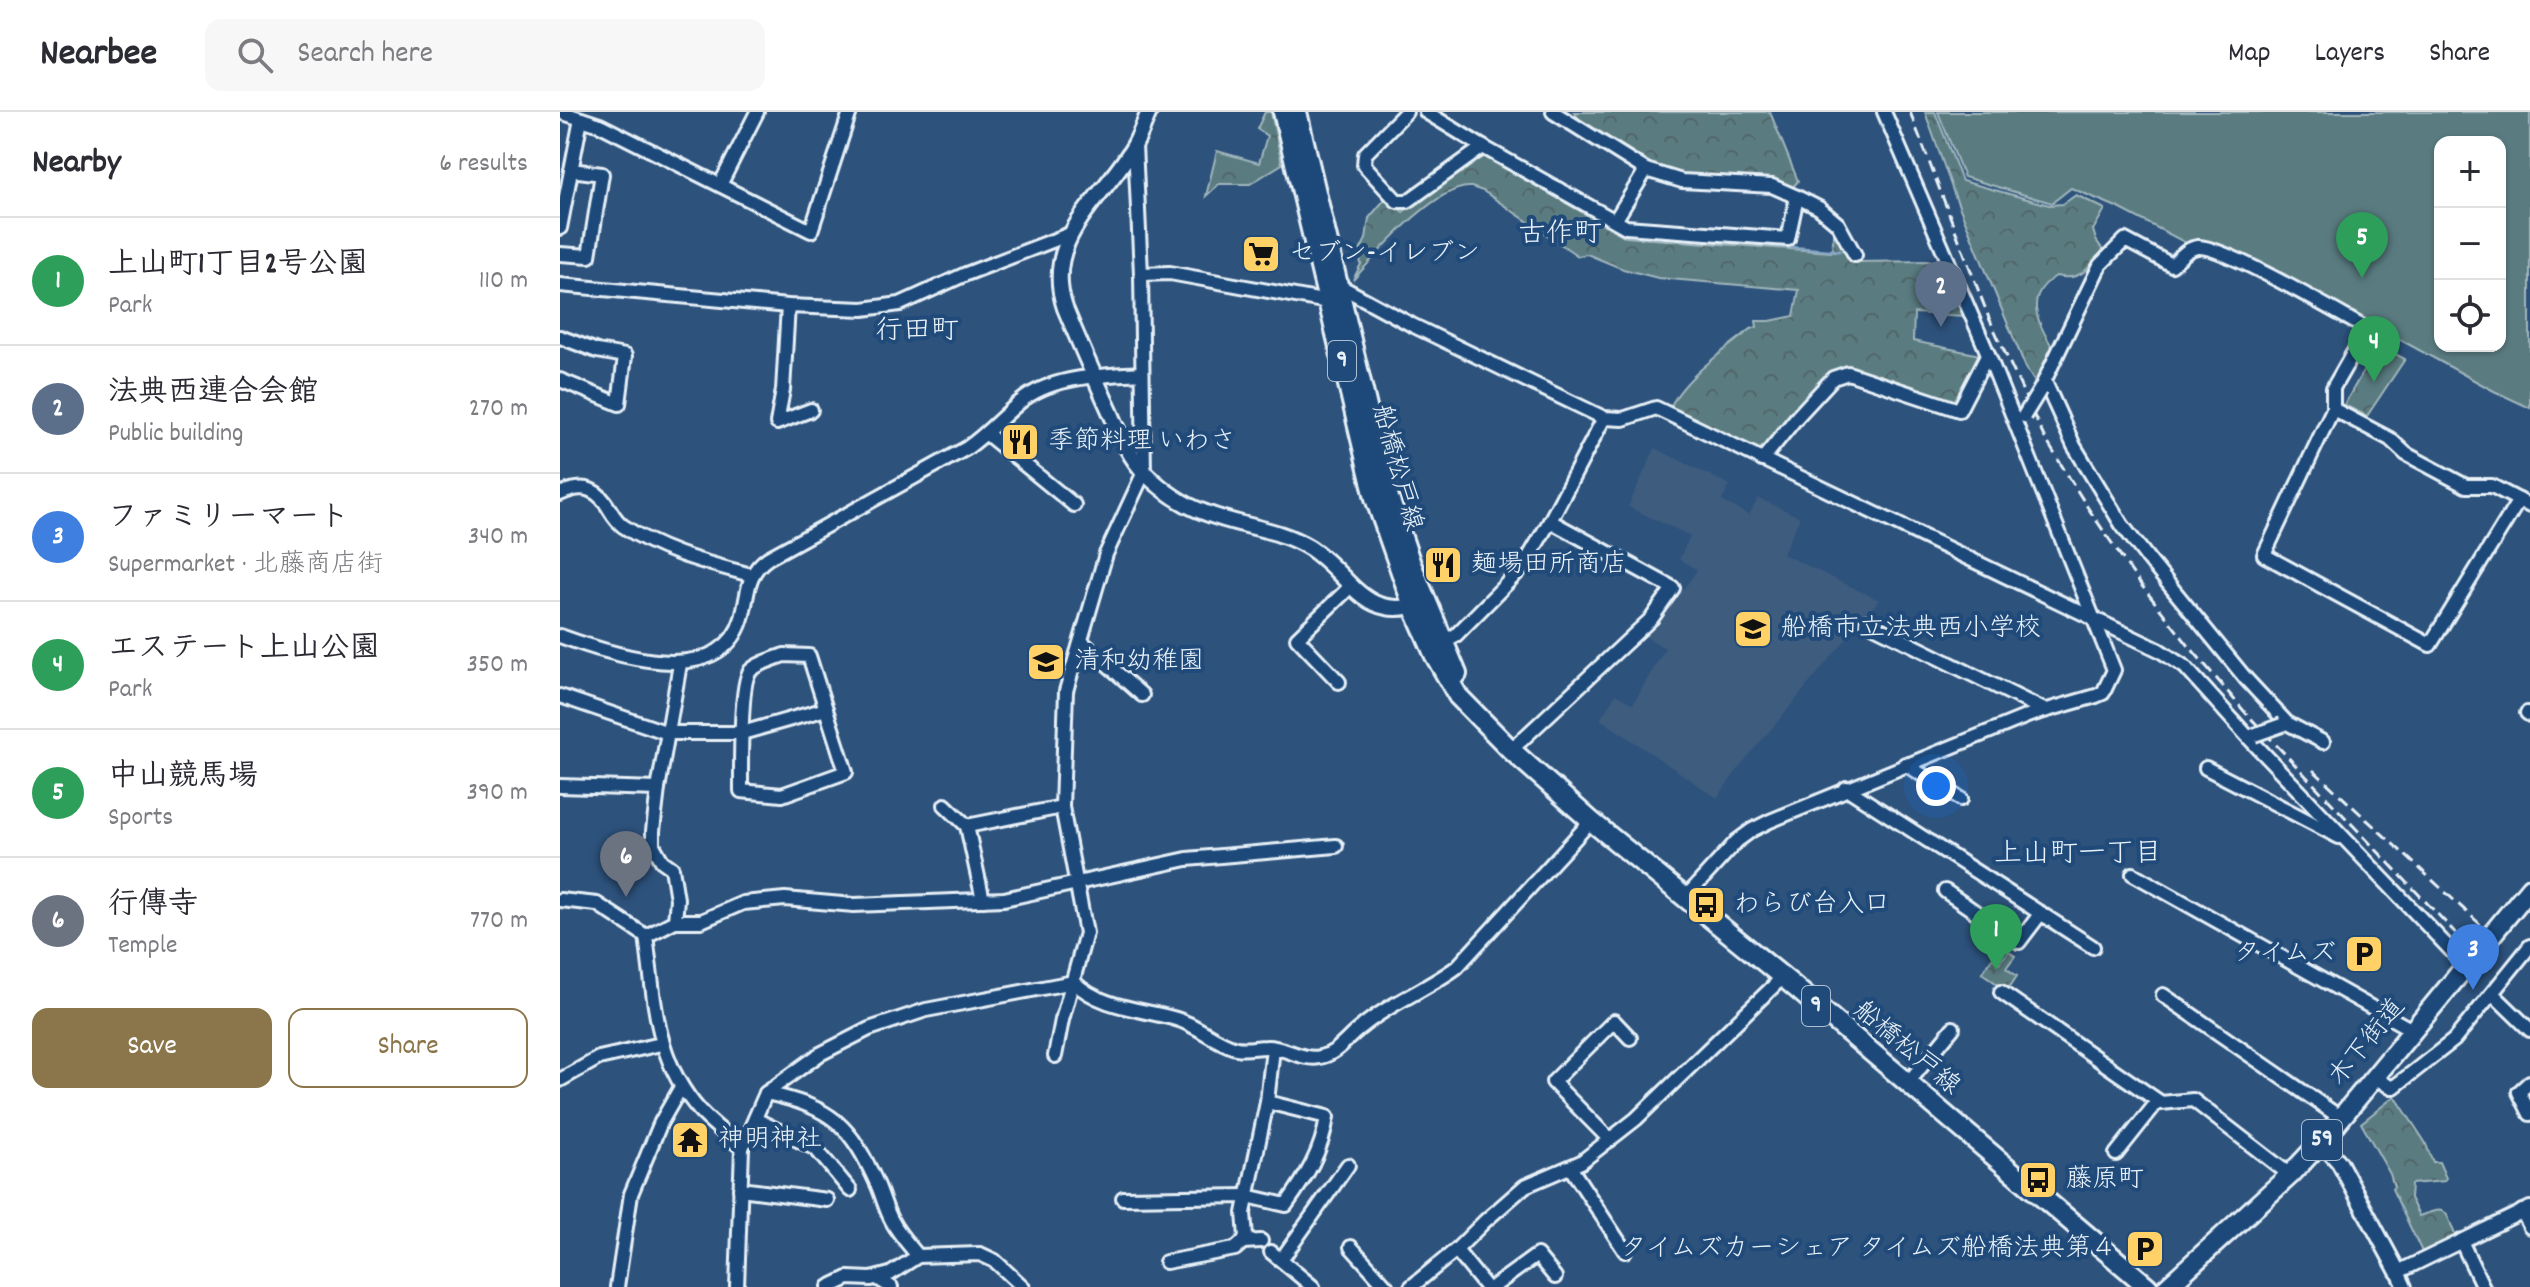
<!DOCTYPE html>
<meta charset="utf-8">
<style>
:root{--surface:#fff;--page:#f7f7f7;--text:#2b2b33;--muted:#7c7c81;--line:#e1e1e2;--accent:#8a764a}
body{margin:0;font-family:Dekko,"Klee One",sans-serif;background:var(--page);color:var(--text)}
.controls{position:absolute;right:24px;top:24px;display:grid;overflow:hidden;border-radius:16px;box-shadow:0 2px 6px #0004}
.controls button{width:72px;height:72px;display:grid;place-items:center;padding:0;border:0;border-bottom:2px solid var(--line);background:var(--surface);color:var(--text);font:40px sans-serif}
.you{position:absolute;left:1376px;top:674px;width:28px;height:28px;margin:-20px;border:6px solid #fff;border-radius:50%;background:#1a73e8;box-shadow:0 0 0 12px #1a73e833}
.badge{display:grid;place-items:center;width:52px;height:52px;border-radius:50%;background:var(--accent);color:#fff;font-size:26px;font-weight:700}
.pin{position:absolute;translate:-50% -66px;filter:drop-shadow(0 2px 4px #0008)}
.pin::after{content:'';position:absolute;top:42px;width:28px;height:24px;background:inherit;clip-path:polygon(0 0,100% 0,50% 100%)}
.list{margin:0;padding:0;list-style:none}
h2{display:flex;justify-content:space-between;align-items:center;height:104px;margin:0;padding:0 32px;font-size:34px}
h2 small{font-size:26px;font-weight:400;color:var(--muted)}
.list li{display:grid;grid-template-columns:52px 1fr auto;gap:24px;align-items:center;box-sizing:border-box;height:128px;padding:0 32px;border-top:2px solid var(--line)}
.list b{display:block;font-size:30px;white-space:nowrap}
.list p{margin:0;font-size:26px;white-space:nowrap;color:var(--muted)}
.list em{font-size:26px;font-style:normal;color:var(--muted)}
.actions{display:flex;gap:16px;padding:24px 32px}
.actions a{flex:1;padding:18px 0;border:2px solid var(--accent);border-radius:16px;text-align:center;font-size:28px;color:var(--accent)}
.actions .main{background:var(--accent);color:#fff}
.icon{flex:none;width:44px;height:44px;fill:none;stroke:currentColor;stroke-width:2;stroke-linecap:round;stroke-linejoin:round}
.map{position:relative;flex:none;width:1970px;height:1175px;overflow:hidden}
header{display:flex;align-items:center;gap:48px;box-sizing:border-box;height:112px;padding:0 40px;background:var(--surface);border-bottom:2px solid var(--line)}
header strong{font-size:38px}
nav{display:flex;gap:44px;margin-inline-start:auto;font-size:28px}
.search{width:560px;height:72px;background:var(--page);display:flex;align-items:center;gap:20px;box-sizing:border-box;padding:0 28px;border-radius:16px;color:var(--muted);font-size:30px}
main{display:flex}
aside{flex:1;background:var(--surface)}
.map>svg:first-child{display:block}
</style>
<header>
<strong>Nearbee</strong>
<div class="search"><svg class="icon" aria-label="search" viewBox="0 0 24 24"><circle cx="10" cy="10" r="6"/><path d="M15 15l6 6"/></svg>Search here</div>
<nav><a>Map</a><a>Layers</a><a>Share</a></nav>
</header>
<main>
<aside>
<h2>Nearby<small>6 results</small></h2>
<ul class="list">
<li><span class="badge" style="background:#2e9e5b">1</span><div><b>上山町1丁目2号公園</b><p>Park</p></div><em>110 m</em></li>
<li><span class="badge" style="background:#5c6f8a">2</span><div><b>法典西連合会館</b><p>Public building</p></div><em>270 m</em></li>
<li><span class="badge" style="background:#3f7fe0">3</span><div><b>ファミリーマート</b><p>Supermarket · 北藤商店街</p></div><em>340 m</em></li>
<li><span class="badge" style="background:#2e9e5b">4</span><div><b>エステート上山公園</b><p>Park</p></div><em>350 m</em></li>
<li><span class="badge" style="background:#2e9e5b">5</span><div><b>中山競馬場</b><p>Sports</p></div><em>390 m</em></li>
<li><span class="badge" style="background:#6b7280">6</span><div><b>行傳寺</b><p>Temple</p></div><em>770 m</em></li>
</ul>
<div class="actions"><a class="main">Save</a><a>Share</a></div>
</aside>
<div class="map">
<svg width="1970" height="1175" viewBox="0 0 1970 1175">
<defs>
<pattern id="forest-crowns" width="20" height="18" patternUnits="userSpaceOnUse" patternTransform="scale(2)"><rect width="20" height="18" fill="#5a7c81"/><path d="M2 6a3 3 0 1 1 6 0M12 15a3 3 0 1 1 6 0" fill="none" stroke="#516568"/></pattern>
</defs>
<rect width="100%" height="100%" fill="#2d527c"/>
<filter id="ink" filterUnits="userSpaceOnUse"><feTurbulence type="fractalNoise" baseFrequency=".0125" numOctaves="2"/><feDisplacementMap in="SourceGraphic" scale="16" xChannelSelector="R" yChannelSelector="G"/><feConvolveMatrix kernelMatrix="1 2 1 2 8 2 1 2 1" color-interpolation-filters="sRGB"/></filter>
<g filter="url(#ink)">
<path fill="#3d5c7e" d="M1095 336 1170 373 1162 389 1189 403 1198 386 1240 405 1223 442 1319 488 1182 652 1157 686 1040 607 1056 582 1073 592 1105 536 1084 524 1100 510 1137 458 1119 447 1130 424 1068 395Z"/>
<g fill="url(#forest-crowns)" stroke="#a1b6bc" stroke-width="2">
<path d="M705 0H711L722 52 690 72H659L646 84 657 39 699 51 707 24 697 17Z"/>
<path d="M1014 0H1210L1238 69 1233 75 1211 68 1121 62 1086 50 1021 9Z"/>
<path d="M1365 0H1375L1402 69 1489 93 1503 92 1516 83 1545 97 1533 118 1536 128 1543 138C1530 156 1520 170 1496 164 1464 183 1476 209 1493 236L1488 252 1476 272 1466 256 1394 82Z"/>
<path d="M925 45 1066 125 1271 140 1275 118 1293 150 1374 149 1385 160 1404 204 1354 201 1353 229 1420 243 1400 287 1390 291 1288 258 1202 338 1197 340 1109 299C1119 269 1166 237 1191 217L1197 215 1196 209H1210L1234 204 1239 178 1098 166 1063 157 1027 142 1018 144 923 79C919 78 915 76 911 75 876 72 815 144 793 168L801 152 799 141 806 127 809 106 826 86 843 100 910 50Z"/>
<path d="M1818 233 1845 247 1807 304 1784 293Z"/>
<path d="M1449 839 1455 844 1446 856 1457 864 1447 879 1422 861 1432 846 1439 851Z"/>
<path d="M1835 984 1865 1030 1873 1050H1879L1886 1066 1885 1069 1851 1072 1850 1086 1859 1104C1889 1092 1885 1099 1896 1125L1863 1142 1832 1077 1834 1075 1830 1062 1801 1011Z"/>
</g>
<path fill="#5a7c81" stroke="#a1b6bc" stroke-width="2" fill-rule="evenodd" d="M1378 0H1970V296L1934 279 1784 197 1663 135 1641 129 1628 132 1559 96 1511 76 1492 91 1404 65ZM1880 30H1940V234H1880Z"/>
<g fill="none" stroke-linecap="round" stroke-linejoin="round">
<path stroke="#88a7c6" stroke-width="3" d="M963 64 1066 122 1279 139"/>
<defs>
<g id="minor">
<path d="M0 0 40 13 251 119 290 0"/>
<path d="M846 0 805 42 804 53 837 89H848L923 35"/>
<path d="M866 0 923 35 1066 115 1228 127 1237 85"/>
<path d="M993 0 1086 58 1122 69 1212 74 1237 85 1259 96 1278 112 1295 143"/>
<path d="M160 73 197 0"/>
<path d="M1056 107 1086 58"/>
<path d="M0 116 21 7"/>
<path d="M0 142 29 144 42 62 11 58"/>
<path d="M581 162 610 161 768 190"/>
<path d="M0 173 228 194 303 197 340 192 406 162 510 122"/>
<path d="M778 173 852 213 1044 306 1063 307 1096 296 1599 538 1625 555 1688 625 1905 853"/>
<path d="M228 194 223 278 217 311 251 298"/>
<path d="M0 225 37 239 65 244 59 292 0 268"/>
<path d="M1485 270 1514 334 1562 413 1589 448 1686 567 1727 611 1763 630"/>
<path d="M1480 278 1540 153 1565 128 1612 153C1620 146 1627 136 1638 135 1662 133 1778 201 1807 217L1773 276V297L1704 443 1870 533 1959 388"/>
<path d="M1773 297 1830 327 1846 342 1906 374H1932L1970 394"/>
<path d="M427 322 514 393"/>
<path d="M1202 348 1237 305 1273 266 1288 261 1399 298 1428 242"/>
<path d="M0 382C9 378 21 374 30 378 48 385 49 404 63 414 101 440 147 451 191 463"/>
<path d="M1306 510 1484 598"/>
<path d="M0 524C50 542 160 580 182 506 189 482 185 462 208 446L407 336C427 322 442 305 460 290 492 263 542 264 582 261"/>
<path d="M522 530 582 583"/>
<path d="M883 530 896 523 963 455 990 409 1044 306"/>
<path d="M224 543 249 544 286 660 222 683 181 679C181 659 180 571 190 559 198 551 214 547 224 543Z"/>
<path d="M779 570 737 526 791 474"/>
<path d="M0 584 108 621H182L266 597"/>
<path d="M1967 601 1970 603"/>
<path d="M951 638 1092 506 1113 476 990 409"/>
<path d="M1345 652 1401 687"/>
<path d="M1646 656 1779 725"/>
<path d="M0 674 98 677"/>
<path d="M1286 676 1533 835"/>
<path d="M385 693 407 714 423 788"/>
<path d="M407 714 502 695"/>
<path d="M1573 762 1852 918"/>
<path d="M1385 779 1459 830 1481 801"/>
<path d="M1125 786 1177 729 1192 718 1210 709 1470 603 1536 584 1543 581 1554 558 1428 242 1324 0"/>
<path d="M0 788 37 792 86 824 115 809H141L183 791 225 787 294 793 444 787 627 747 776 734"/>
<path d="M115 809 117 787 112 756 102 749 93 733V719L98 677 120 552"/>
<path d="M86 824C95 888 94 947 140 999 152 1012 168 1024 182 1036"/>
<path d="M1441 880 1601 991 1633 988 1730 1063"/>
<path d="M1933 882 1970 918"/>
<path d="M1603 883 1781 1006"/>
<path d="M495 944 502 908 526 821 502 695 506 579 546 442 584 360 581 162 575 33"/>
<path d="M1815 965 1830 975H1834L1894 928 1970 834"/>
<path d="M0 968 39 946 101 932"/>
<path d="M1970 970 1959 980 1970 1002"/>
<path d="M1347 972 1393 916"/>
<path d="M206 981C273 996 290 1012 318 1074 323 1086 326 1098 332 1109 338 1121 349 1133 358 1144"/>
<path d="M195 1007 256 1037 290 1078"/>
<path d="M1050 1028 993 970 1054 909 1070 926"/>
<path d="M1556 1042 1598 989"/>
<path d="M1010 1055 1065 1139"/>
<path d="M180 1077 267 1088"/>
<path d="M563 1086 687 1084 726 1093C746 1065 762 1040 767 1005L707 990"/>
<path d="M1962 1099 1970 1115"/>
<path d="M1901 1129 1923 1175"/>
<path d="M683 1130 701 1129"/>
<path d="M791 1135 827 1175"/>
<path d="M896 1138 926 1175"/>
<path d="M711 1140 753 1175"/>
<path d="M721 1148 788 1053"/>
<path d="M606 1150 675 1137 683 1130 686 1125 684 1101 707 990 713 936"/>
<path d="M317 1166 331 1175"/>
<path d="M57 1175 71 1082 101 1010 121 975"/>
<path d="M177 1175 182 1036 206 981 260 942 309 917 366 898 514 870C540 896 582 897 616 907 638 913 654 930 676 936 688 938 695 935 706 935 724 934 742 949 760 945 777 942 786 927 799 917 828 892 866 878 897 855L1031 709"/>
<path d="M269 1175 288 1166 311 1167 330 1162 358 1144 420 1142 435 1149 463 1175"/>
<path d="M851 1175 896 1138 925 1109 965 1074 1021 1050 1076 1007 1223 865"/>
<path d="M933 1175 977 1143 995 1165"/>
<path d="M1845 1175 1838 1160 1970 1096"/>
</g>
<g id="tertiary">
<path d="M589 0C584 11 580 24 574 34 543 88 481 126 505 196 519 230 534 264 549 297 559 319 568 344 585 361 602 378 623 393 646 401 681 415 718 416 750 436 790 462 804 512 862 491"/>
<path d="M1761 1030 1779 1050 1838 1160"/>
</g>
<g id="primary">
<path d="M723 0 815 386 853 494 874 542 898 584 951 638 1031 709 1229 870 1588 1175"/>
<path d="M737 0 827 380 851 452 897 562"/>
<path d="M1607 1175 1730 1063 1761 1030 1970 776"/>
</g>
</defs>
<use href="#minor" stroke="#e8f1f8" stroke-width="18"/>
<use href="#tertiary" stroke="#e8f1f8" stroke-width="20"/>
<use href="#primary" stroke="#e8f1f8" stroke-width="24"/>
<use href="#minor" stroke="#1f4a7a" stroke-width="12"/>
<use href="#tertiary" stroke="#1f4a7a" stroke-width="14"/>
<use href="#primary" stroke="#1f4a7a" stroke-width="18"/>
<g stroke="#e8f1f8" stroke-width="3" stroke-dasharray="12 6" stroke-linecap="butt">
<path d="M1350 0 1429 206 1483 323 1528 396 1575 465 1629 534 1684 599 1906 832"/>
<path d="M1753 658 1922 814"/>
</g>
<defs>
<g id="minor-bridge">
<path d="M1464 304 1480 278"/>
<path d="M1694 623 1722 613"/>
</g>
</defs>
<use href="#minor-bridge" stroke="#e8f1f8" stroke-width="18" stroke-linecap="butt"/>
<use href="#minor-bridge" stroke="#1f4a7a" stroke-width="12"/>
</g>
</g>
<defs>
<symbol id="supermarket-square" viewBox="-11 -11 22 22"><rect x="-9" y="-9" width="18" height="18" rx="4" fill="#ffd166" stroke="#1f4a7a"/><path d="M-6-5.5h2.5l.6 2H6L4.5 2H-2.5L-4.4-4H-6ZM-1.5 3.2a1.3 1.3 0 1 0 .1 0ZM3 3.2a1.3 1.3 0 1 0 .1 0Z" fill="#111"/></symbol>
<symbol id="restaurant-square" viewBox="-11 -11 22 22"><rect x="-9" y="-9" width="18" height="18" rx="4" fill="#ffd166" stroke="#1f4a7a"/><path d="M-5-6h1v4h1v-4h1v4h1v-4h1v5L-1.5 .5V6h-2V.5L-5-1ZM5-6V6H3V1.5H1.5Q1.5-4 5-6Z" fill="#111"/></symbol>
<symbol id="school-square" viewBox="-11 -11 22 22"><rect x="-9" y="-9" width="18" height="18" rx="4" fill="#ffd166" stroke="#1f4a7a"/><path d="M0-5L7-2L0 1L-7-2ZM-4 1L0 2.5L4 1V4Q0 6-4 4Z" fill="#111"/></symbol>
<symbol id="bus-square" viewBox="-11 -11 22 22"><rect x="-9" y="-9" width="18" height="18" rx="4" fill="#ffd166" stroke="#1f4a7a"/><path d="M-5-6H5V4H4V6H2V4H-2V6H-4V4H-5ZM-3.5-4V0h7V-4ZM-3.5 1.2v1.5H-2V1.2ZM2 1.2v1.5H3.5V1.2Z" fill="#111"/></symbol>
<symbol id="parking-square" viewBox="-11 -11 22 22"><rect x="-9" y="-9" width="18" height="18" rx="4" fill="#ffd166" stroke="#1f4a7a"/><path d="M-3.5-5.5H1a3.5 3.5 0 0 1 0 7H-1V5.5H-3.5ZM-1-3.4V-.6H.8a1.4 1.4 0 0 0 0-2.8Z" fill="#111"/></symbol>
<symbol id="temple-square" viewBox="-11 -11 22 22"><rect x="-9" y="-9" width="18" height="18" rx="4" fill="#ffd166" stroke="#1f4a7a"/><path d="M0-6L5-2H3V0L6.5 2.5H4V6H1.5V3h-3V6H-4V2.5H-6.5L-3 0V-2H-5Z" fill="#111"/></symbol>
</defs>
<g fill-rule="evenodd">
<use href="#supermarket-square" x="679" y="120" width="44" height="44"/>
<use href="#restaurant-square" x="438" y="308" width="44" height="44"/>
<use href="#restaurant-square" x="861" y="431" width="44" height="44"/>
<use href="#school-square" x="1171" y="495" width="44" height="44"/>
<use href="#school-square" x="464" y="528" width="44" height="44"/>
<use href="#bus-square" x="1124" y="771" width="44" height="44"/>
<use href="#parking-square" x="1782" y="820" width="44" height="44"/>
<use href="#temple-square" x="108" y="1006" width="44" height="44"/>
<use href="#bus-square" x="1456" y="1046" width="44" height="44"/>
<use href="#parking-square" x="1563" y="1115" width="44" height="44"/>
</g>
<g text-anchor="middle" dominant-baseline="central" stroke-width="8" stroke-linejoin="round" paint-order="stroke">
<g fill="#1f4a7a" stroke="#acbfd2" stroke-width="2">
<rect x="768" y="229" width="28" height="40" rx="6"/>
<rect x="1242" y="874" width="28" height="40" rx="6"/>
<rect x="1742" y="1008" width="40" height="40" rx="6"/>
</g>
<g font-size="24" font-weight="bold" fill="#e8f1f8">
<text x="782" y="249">9</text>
<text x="1256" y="894">9</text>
<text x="1762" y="1028">59</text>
</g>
<g font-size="26" fill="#e8f1f8" stroke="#1f4a7a" text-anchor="start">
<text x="729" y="142">セブン-イレブン</text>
<text x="488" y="330">季節料理 いわさ</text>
<text x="911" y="453">麺場田所商店</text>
<text x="1221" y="517">船橋市立法典西小学校</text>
<text x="514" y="550">清和幼稚園</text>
<text x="1174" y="793">わらび台入口</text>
<text x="1776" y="842" text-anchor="end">タイムズ</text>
<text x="158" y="1028">神明神社</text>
<text x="1506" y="1068">藤原町</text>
<text x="1557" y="1137" text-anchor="end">タイムズカーシェア タイムズ船橋法典第４</text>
</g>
<g font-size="26" fill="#e8f1f8" stroke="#1f4a7a">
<text transform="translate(836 356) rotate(75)">船橋松戸線</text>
<text transform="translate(1808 931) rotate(-51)">木下街道</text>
<text transform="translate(1346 937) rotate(40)">船橋松戸線</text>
</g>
<g font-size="28" fill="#e8f1f8" stroke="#1f4a7a">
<text x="1000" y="124">古作町</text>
<text x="357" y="221">行田町</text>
<text x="1518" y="744">上山町一丁目</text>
</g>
</g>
</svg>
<div class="controls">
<button>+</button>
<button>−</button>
<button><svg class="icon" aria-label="locate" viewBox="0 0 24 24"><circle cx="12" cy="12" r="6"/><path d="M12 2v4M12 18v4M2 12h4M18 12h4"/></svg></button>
</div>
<div class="you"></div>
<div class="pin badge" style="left:1436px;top:858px;background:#2e9e5b">1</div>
<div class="pin badge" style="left:1381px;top:215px;background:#5c6f8a">2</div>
<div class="pin badge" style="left:1913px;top:878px;background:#3f7fe0">3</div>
<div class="pin badge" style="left:1814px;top:270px;background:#2e9e5b">4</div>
<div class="pin badge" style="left:1802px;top:166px;background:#2e9e5b">5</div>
<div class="pin badge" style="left:66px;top:785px;background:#6b7280">6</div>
</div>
</main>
